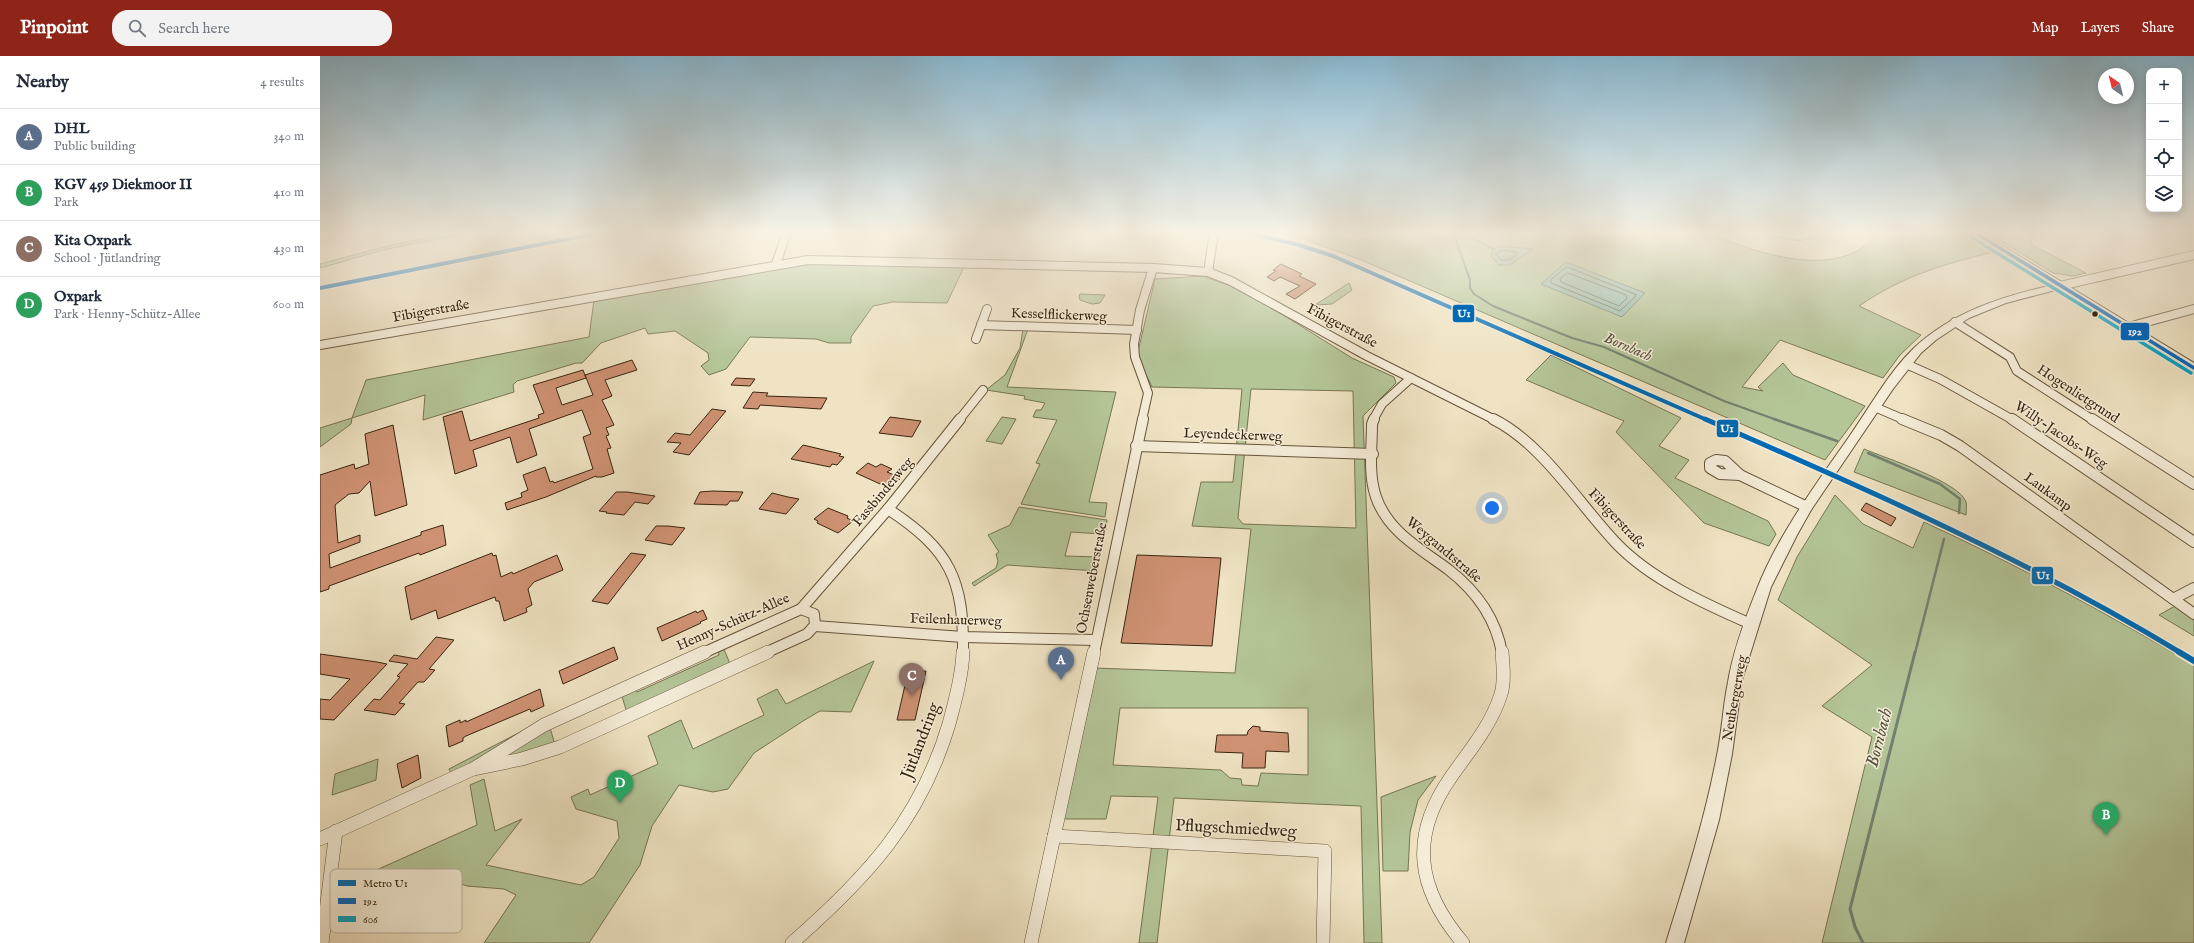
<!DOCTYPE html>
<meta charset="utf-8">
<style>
:root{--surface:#fff;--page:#f2f2f3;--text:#1f2937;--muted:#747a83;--line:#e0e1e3;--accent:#8f2418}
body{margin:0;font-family:"IM FELL English",serif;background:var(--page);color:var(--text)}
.controls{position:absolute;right:12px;top:12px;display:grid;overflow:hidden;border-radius:8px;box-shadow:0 2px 10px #0003}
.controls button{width:36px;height:36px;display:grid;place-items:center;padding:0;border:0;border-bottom:1px solid var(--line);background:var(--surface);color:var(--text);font:20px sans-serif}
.compass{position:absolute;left:1778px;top:12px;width:36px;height:36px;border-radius:50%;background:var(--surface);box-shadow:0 2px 10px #0003;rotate:325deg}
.you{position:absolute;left:1172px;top:452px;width:14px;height:14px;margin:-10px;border:3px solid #fff;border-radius:50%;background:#1a73e8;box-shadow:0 0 0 6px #1a73e833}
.badge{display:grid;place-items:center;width:26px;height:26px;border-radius:50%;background:var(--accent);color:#fff;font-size:13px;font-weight:700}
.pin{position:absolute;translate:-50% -33px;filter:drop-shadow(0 1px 2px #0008)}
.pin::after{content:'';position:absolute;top:21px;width:14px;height:12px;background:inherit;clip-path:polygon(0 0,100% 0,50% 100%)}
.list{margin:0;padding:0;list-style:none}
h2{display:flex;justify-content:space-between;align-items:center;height:52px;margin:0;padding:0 16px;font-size:17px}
h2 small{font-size:13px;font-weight:400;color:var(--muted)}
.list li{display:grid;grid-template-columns:26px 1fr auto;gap:12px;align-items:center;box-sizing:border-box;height:56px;padding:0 16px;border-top:1px solid var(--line)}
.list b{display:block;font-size:15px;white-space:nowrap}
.list p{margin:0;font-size:13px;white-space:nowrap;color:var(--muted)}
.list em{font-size:13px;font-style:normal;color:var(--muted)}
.icon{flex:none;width:22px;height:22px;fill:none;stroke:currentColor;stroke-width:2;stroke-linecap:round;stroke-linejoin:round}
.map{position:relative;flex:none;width:1874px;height:887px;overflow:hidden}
header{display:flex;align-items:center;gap:24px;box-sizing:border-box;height:56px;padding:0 20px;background:var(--accent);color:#fff}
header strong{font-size:19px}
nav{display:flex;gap:22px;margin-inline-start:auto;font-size:14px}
.search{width:280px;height:36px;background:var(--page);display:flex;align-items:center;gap:10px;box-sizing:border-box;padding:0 14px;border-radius:16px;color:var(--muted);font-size:15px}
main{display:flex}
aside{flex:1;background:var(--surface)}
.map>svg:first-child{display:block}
</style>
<header>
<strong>Pinpoint</strong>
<div class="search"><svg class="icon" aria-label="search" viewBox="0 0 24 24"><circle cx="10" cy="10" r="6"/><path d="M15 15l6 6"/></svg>Search here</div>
<nav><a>Map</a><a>Layers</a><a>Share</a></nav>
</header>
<main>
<aside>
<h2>Nearby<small>4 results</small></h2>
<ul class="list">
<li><span class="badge" style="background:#5c6f8a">A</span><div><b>DHL</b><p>Public building</p></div><em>340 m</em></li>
<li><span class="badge" style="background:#2e9e5b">B</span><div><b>KGV 459 Diekmoor II</b><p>Park</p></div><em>410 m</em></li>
<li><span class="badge" style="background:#8d6e63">C</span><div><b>Kita Oxpark</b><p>School · Jütlandring</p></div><em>430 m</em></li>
<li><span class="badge" style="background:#2e9e5b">D</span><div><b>Oxpark</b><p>Park · Henny-Schütz-Allee</p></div><em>600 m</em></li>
</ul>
</aside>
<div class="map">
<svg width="1874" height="887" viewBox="0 0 1874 887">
<rect width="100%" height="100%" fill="#efe3c3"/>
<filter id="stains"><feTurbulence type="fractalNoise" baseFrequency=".005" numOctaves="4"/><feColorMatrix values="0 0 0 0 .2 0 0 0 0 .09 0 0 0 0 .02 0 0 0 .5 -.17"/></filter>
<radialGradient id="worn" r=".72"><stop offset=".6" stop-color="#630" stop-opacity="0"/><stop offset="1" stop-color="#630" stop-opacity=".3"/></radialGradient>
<g fill="#b4c598" stroke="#767553" fill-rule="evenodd">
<path d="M126 176H154L63 194 0 212V208L75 188 124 179Z"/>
<path d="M964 176H1007L1036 185 1060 179 1062 176H1389C1428 195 1498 218 1539 194 1546 190 1553 181 1559 176H1645L1677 195C1625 208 1584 219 1539 250L1601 279 1580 299 1563 322 1460 284 1422 331 1443 335 1438 331 1463 307 1473 319 1545 350 1505 404 1039 203Z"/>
<path d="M1666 176H1725L1711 184 1712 189 1766 217 1753 220 1733 217Z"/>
<path d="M492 207 644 211 627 247 573 246 553 250 531 281V287H509L496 283 430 281 406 313 389 319 381 310 389 304 388 297 355 275 328 278 325 272 281 287 262 307H256L197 325 193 329 194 336 103 364 105 339 32 362 31 368 0 391V372L32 362 46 324 269 281 274 244Z"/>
<path d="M883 220 925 235 1032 302 1074 321 1076 327 1043 360 1062 887H1044L1041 750 854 742 837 887H819L838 741 791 740 786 763H742L773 612 915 617 931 473 872 470 881 426H913L922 333 832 331 817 300 835 223ZM931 333 1033 335 1036 472 923 468 918 462ZM800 652H988V719L941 717 938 730 922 729 921 723 910 722 901 714 793 709Z"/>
<path d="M1029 227 1032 234 1012 248 995 249Z"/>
<path d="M760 238 785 239 780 247 772 248 760 244 759 241Z"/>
<path d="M703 273H708L687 331 796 336 769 446 787 447 785 461 701 448 720 408 716 407 737 364 713 361 716 354H721L725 347 704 343 705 340 666 334 685 319 700 292Z"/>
<path d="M1231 299 1361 362 1339 390 1369 404 1355 422 1448 465 1456 478 1449 490 1384 467 1296 376 1304 365 1206 324Z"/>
<path d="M682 361 696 363 682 388 666 385Z"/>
<path d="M1544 393C1565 402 1640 426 1646 446 1647 450 1646 455 1646 459L1534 416Z"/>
<path d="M1515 439 1543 468 1593 492 1604 466C1697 509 1787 557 1874 609V887H1502L1552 681 1502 650 1552 609 1458 544 1477 501Z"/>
<path d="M699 451 787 464 786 474H783L782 478 751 476 745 500 780 501 777 515 687 509 654 530 652 527 676 512 678 505 676 498 679 496 668 479 690 469Z"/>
<path d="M1855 550 1874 564V580L1839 559Z"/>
<path d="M403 591 411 610 307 657 301 637 315 631 317 636 399 599 398 593Z"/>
<path d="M554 605 531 656 500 655 483 665 434 697 408 733 393 736 359 729 332 770 320 809 269 887H164L196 839 184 833 147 830 114 819 79 818 34 828V824L157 769 150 729 164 723 175 775 202 763 166 809 261 829 274 821 299 782 297 765 256 753 251 741 268 733 270 739 338 708 328 680 361 664 373 693 444 659 437 643 457 633 466 648Z"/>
<path d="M229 668 235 689 196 701 187 699Z"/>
<path d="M210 671 132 719 129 713Z"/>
<path d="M58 703 56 724 12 739 15 718Z"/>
<path d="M1116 720 1098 744 1090 776 1088 815H1063L1061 741Z"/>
</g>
<g fill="#9abeaf" stroke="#73816f">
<path d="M1181 190 1213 193 1190 209H1179L1171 200 1173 193Z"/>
<path d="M1246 206 1325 237 1302 261 1221 228Z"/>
</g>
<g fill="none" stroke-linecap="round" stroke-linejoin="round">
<g stroke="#6a725e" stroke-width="1">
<path d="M1182 194 1196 196 1197 199 1189 204H1181L1176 198Z"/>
<path d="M1247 211 1315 238 1316 240 1300 255 1231 227V224Z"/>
<path d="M1248 217 1306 239 1307 242 1299 250 1241 226 1240 223Z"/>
</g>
<g stroke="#73816f" stroke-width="2">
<path d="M1133 176 1150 224V232L1154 238 1173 250 1252 282 1284 291 1404 345 1457 364"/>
<path d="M1141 176 1173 193"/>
</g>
<g stroke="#73816f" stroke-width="2.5">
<path d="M1454 363 1517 385"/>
<path d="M1548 397 1620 428 1640 443 1639 457"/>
<path d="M1595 597 1624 483"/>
</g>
<path stroke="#73816f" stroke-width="3" d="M1543 887 1535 871 1530 853 1595 596"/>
</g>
<g fill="#cf9274" stroke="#39250e">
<path d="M961 208 982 218 979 220 996 228 975 243 966 238 980 230 960 221 954 225 947 221 956 215 953 214Z"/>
<path d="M312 304 317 314 285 324 292 340 282 344 294 369 286 372 289 379 286 380 291 392 287 393 294 417 282 421H276V420L226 441 187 454 185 447 202 441 201 437 208 434 203 419 225 411 230 426 233 425 234 427 273 413 263 381 271 378 262 354 209 373 217 399 197 407 190 381 153 394 157 410 135 418 123 361 142 355 150 385 219 362 218 359 224 357 213 329 263 314 266 322 236 332 242 349 273 339 265 319Z"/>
<path d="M416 322 435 323 430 330 411 329Z"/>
<path d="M433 336 448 337 446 340 507 342 501 353 440 349 438 353 423 352Z"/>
<path d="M392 353 406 355 369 399 353 396 361 387 347 386 355 377 370 379Z"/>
<path d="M570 361 593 364 601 365 592 381 559 377Z"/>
<path d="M73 369 87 449 55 460 50 425 39 437 29 438 15 449 18 487 40 479V486L9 498 10 512 101 479V476L123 469 126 489 100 499 99 497 9 530V533L0 536V419L34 408 35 413 49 408 45 378Z"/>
<path d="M483 389 521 398 519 400 524 401 517 409 512 408 510 411 471 403Z"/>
<path d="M548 407 556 411 561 408 572 413 567 416 581 422 569 432 536 417Z"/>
<path d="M296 436H307L335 440 328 448 315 446 304 459 286 457 287 456 279 455Z"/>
<path d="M380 436 393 435 423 436 418 445H410L407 449 374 448Z"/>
<path d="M452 437 468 441 479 443 466 458 439 453Z"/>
<path d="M1546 447 1576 462 1571 470 1541 454Z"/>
<path d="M508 452 528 460 527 462 533 465 518 477 497 467 498 465 494 463Z"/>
<path d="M336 470H348L365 472 352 489 325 484Z"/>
<path d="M172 497 173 500 176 499 181 521 192 516 193 518 237 499 243 514 214 526 208 533 212 549 206 552 207 556 184 565 179 545H176L175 541 118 563 116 554 91 564 85 531Z"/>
<path d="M311 497 326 499 288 548 272 545Z"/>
<path d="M817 499 901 502 892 590 801 587Z"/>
<path d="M383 554 387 563 380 566 381 567 342 585 337 572 376 555 377 557Z"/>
<path d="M116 581 134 584 109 613 115 614 104 626H98L79 647 85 648 75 659 44 654 54 643 60 644 80 621 77 620 88 608 69 605 74 599 97 603Z"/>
<path d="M294 591 298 603 243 628 239 615Z"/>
<path d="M0 598 57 606 67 608 14 664 0 663V643L10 644 30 623 0 618Z"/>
<path d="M606 615 595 664H577L588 616Z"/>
<path d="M220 633 224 650 211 656 210 653 146 680 143 682V685L129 691 126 670 140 664V667L146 664V666Z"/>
<path d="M933 670 940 671V675L968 677 969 696 946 695 945 712H922L923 697 895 696 897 679H927L928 675Z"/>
<path d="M98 699 101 722 82 732 77 708Z"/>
</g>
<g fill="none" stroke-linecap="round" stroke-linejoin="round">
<defs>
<g id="minor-far2">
<path d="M1451 176 1480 180 1497 176"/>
<path d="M456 208 467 176"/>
<path d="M888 216 894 176"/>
<path d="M1740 230 1874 199"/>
<path d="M1635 266 1690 301 1697 315 1773 364"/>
<path d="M661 269 817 274"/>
<path d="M1808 271 1874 253"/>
<path d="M656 283 667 253"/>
<path d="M0 289 488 204 833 212 888 216 911 225 1047 300 1175 364"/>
<path d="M1586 308 1620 323 1693 364"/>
<path d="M1557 352 1585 364"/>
<path d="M639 364 663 334"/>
<path d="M822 364 828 337 815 301 814 288 820 254 833 212"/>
<path d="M1053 364 1062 348 1091 322"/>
</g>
<g id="minor-far1">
<path d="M1054 363 1052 368C1052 392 1048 418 1056 441 1068 476 1101 493 1129 514 1156 535 1176 563 1182 597"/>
<path d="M1173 363C1222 387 1259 448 1296 487 1330 523 1387 549 1431 568"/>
<path d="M1582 363 1621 379 1640 390 1874 558"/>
<path d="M1692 363 1874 486"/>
<path d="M1772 363 1874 428"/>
<path d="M816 390 1053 398"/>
<path d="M1396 404 1405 405 1420 419 1400 418 1390 412V407Z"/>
<path d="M1420 419 1487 451"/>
<path d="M568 453C630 494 644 523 643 597"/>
<path d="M1853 543 1874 532"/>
<path d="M481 553 568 453 640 363"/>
<path d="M495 570 643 581 776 584"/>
<path d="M383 597 481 553 494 558 495 569 487 578 445 597"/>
<path d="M774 597 823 363"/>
</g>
<g id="minor">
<path d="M154 713 202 703 240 691 448 596"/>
<path d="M734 780 1005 795 1003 887"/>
<path d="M0 783 153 713 224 669 385 596"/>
<path d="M2 887 16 775"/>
<path d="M472 887C546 822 600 765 629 668 635 645 642 620 643 596"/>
<path d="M711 887 774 596"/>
<path d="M1143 887C1097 833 1089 781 1131 721 1149 695 1171 670 1181 638 1185 625 1183 609 1182 596"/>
</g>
<path id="tertiary" d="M1650 176H1660L1874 307V315L1739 233 1686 247 1649 262 1616 284 1601 297 1573 333 1491 454 1477 479 1451 531 1422 624 1412 698 1399 764 1364 887H1346C1365 825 1385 763 1397 699 1402 675 1403 650 1408 626 1413 595 1425 563 1437 533 1458 479 1496 428 1529 381 1550 351 1568 317 1594 292 1632 256 1683 240 1733 229Z"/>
</defs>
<use href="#minor-far2" stroke="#66543b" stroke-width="10"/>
<use href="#minor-far1" stroke="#66543b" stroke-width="12"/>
<use href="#minor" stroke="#66543b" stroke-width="14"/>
<use href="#tertiary" stroke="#66543b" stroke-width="2"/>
<use href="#minor-far2" stroke="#f5edd8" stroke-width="8"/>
<use href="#minor-far1" stroke="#f5edd8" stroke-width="10"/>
<use href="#minor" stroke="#f5edd8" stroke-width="13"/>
<use href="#tertiary" fill="#f5edd8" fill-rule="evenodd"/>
<defs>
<path id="bus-1" d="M1654 176 1874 312"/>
<path id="bus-2" d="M1651 181 1871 317"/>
</defs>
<use href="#bus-1" stroke="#f5edd8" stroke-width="6"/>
<use href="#bus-2" stroke="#f5edd8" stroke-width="6"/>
<use href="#bus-1" stroke="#0065bd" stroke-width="3.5"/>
<use href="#bus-2" stroke="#03a2c4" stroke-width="3.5"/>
<defs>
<g id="metro-1-far2">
<path d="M925 176 979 189 1013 200 1387 364"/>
<path d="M0 232 283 176"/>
</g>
<path id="metro-1-far1" d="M1385 363C1547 433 1710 505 1861 597"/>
<path id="metro-1" d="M1859 596 1874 605"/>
</defs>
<use href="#metro-1-far2" stroke="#f5edd8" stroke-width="6"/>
<use href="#metro-1-far1" stroke="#f5edd8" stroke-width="8"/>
<use href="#metro-1" stroke="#f5edd8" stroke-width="10"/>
<use href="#metro-1-far2" stroke="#006ab3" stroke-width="4"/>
<use href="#metro-1-far1" stroke="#006ab3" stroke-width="5"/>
<use href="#metro-1" stroke="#006ab3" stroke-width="6"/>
</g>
<linearGradient id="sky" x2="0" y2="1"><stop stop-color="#89b8d1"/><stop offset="0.59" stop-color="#f8f2e4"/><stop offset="1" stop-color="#f8f2e4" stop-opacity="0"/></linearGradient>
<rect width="1874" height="300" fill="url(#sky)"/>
<circle fill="#39250e" stroke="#f5edd8" stroke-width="1.5" cx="1775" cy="258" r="3.5"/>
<g text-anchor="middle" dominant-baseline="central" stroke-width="3" stroke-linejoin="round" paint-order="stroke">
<g font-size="14" fill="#39250e" stroke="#f5edd8">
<text transform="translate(111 255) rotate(-10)">Fibigerstraße</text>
<text transform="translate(739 259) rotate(2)">Kesselflickerweg</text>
<text transform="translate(1022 270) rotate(28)">Fibigerstraße</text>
<text transform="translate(1758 338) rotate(33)">Hogenlietgrund</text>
<text transform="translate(913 379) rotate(2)">Leyendeckerweg</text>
<text transform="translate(1741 379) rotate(34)">Willy-Jacobs-Weg</text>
<text transform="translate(563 436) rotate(-50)">Fassbinderweg</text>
<text transform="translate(1728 436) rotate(36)">Laukamp</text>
<text transform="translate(1297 463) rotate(47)">Fibigerstraße</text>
<text transform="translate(1124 494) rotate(40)">Weygandtstraße</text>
<text transform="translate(772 522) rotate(-79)">Ochsenweberstraße</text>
<text transform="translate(636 564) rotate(2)">Feilenhauerweg</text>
<text transform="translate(413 566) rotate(-24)">Henny-Schütz-Allee</text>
<text transform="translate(1415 642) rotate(-80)">Neubergerweg</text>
</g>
<g font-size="15" font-style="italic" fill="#56533e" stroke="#f5edd8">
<text transform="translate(1308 291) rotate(23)">Bornbach</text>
</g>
<g font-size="17" fill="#39250e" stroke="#f5edd8">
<text transform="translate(601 685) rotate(-69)">Jütlandring</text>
<text transform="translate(916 773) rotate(3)">Pflugschmiedweg</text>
</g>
<g font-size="18" font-style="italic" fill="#56533e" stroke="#f5edd8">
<text transform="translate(1560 682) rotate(-76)">Bornbach</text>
</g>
</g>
<rect x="10" y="813" width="132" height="64" rx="6" fill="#f5edd8" stroke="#bdb19b" stroke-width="1"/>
<rect x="18" y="824" width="18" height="6" fill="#006ab3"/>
<rect x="18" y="842" width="18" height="6" fill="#0065bd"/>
<rect x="18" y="860" width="18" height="6" fill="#03a2c4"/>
<g font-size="11" fill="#39250e">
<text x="43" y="831">Metro U1</text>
<text x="43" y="849">192</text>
<text x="43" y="867">606</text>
</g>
<g stroke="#f5edd8" stroke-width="1.5">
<rect x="1132" y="248" width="23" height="19" rx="4" fill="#006ab3"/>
<rect x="1800" y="266" width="30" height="19" rx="4" fill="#0065bd"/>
<rect x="1396" y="363" width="23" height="19" rx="4" fill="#006ab3"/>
<rect x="1711" y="510" width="23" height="19" rx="4" fill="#006ab3"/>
</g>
<g font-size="11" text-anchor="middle" font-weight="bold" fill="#fff">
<text x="1144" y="261">U1</text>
<text x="1815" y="279">192</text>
<text x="1407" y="376">U1</text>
<text x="1723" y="523">U1</text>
</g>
<rect width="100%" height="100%" filter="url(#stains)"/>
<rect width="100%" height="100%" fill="url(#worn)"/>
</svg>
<div class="controls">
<button>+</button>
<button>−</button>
<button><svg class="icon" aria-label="locate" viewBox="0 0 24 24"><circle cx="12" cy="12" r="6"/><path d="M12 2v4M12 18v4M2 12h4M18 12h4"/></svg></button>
<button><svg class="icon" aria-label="layers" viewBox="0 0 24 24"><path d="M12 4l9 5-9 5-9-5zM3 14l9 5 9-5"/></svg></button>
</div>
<svg class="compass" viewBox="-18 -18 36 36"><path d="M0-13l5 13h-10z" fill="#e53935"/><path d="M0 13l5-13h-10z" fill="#747a83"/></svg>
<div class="you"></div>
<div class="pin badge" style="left:741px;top:624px;background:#5c6f8a">A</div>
<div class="pin badge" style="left:1786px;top:779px;background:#2e9e5b">B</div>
<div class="pin badge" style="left:592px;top:640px;background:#8d6e63">C</div>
<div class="pin badge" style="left:300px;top:747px;background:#2e9e5b">D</div>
</div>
</main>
